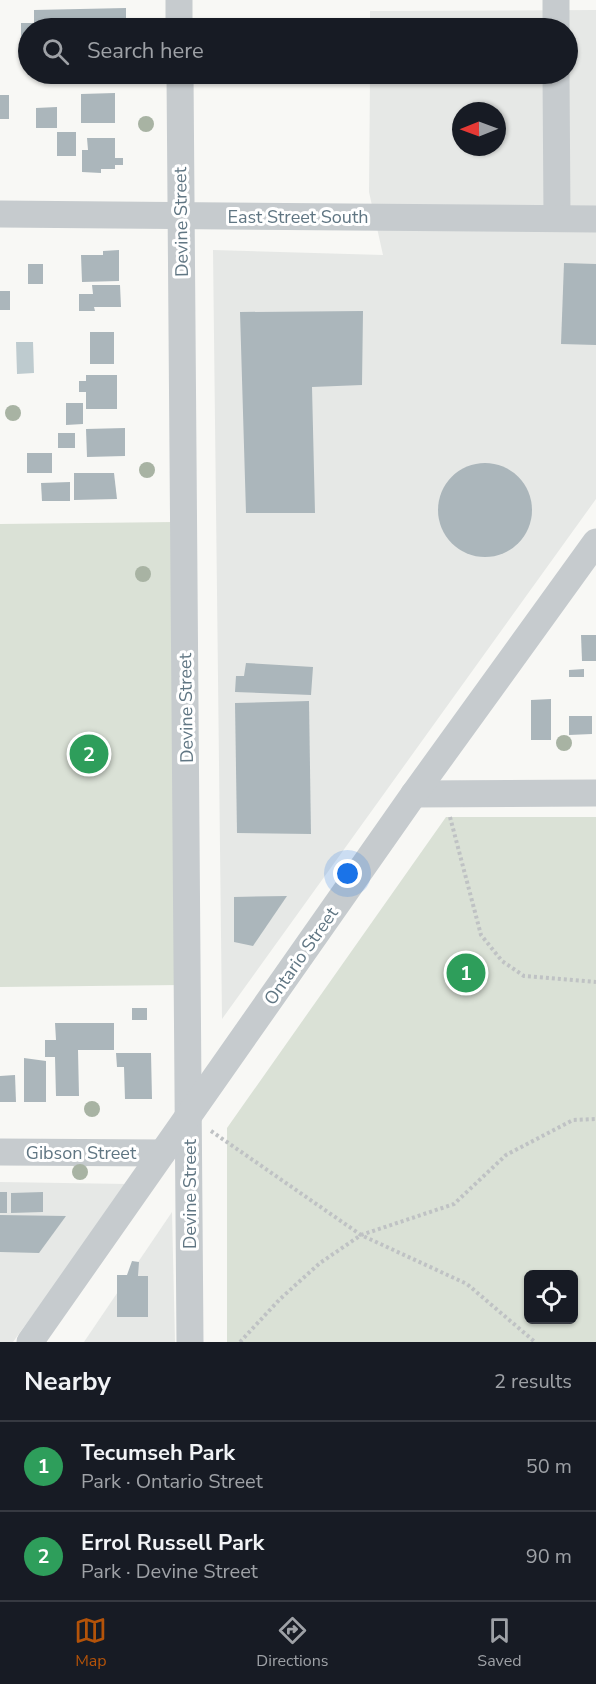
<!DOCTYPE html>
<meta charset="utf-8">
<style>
:root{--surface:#171b24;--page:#242831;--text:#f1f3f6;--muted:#9ea1a6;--line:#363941;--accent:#b45309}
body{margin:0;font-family:"Nunito Sans",sans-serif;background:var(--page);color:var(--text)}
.controls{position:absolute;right:18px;bottom:18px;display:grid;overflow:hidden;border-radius:9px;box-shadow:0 2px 4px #0004}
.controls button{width:54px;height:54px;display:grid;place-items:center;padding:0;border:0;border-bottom:2px solid var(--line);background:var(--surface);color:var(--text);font:30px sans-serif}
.compass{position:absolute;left:452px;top:102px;width:54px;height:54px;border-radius:50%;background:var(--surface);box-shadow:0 2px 4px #0004;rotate:269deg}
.you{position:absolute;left:348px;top:874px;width:21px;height:21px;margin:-15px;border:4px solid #fff;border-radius:50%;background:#1a73e8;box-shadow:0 0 0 9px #1a73e833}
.badge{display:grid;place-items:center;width:39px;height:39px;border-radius:50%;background:var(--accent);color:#fff;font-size:20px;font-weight:700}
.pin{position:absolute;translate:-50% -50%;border:3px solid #fff;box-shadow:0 2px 6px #0006}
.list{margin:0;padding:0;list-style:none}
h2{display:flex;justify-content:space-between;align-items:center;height:78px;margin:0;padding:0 24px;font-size:26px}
h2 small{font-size:20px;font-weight:400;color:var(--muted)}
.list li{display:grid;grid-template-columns:39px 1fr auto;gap:18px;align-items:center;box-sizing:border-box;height:90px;padding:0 24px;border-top:2px solid var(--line)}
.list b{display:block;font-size:22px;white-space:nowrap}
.list p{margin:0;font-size:20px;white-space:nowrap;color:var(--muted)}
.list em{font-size:20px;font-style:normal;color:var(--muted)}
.icon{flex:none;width:33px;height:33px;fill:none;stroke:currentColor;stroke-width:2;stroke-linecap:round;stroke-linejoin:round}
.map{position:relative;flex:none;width:596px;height:1342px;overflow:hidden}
.search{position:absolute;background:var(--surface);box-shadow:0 2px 4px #0004;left:18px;right:18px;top:18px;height:66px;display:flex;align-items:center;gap:15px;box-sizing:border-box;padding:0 21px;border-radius:33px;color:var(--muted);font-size:22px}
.sheet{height:258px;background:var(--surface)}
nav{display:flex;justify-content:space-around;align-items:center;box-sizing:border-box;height:84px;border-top:2px solid var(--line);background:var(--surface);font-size:16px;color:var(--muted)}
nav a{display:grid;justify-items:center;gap:3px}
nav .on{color:var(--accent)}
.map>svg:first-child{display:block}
</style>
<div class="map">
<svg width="596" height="1342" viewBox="0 0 596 1342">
<rect width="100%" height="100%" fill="#f8f8f5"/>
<g fill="#e6e8e6" fill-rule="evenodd">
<path d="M596 10V499L222 1019 213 250 383 255 369 192 370 74H568V28H370V11ZM461 111H497V147H461Z"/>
<path d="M0 1182 128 1184 13 1342H0Z"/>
<path d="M172 1212 175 1342H84Z"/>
</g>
<g fill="#dae1d6" fill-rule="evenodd">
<path d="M175 522 181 985 0 987V524Z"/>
<path d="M446 817H596V1342H227V1128ZM574 1274V1320H528V1274Z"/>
</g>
<path fill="#becbcf" d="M16 342H33L34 373 17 374Z"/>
<g fill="#abb6bb">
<path d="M126 8V28H28V48H21V23H34V10Z"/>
<path d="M115 93V123H81V94Z"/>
<rect x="0" y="95" width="9" height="24"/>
<path d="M57 107V128H36V108Z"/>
<rect x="57" y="132" width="19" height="24"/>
<path d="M87 138H115V158H123V165H115V169H101V173L82 172V150H88Z"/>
<path d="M119 250V281L82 282 81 255H103V251Z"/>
<path d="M564 263 596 264V345L561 344Z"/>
<rect x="28" y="264" width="15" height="20"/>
<path d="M92 285H120L121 307H94L95 311H79V294H93Z"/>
<rect x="0" y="291" width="10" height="19"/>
<path d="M363 311 362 385 312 387 315 513H246L240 312Z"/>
<rect x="90" y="332" width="24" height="32"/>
<path d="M86 375H117V409H86V392H79V381H86Z"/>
<path d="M66 403H83V424L66 425Z"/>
<path d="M125 428V456L87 457 86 429Z"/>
<rect x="58" y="433" width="17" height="15"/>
<rect x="27" y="453" width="25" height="20"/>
<circle cx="485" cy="510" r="47"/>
<path d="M74 473H114L117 499 74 500Z"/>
<path d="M70 482V501H42L41 483Z"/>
<path d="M581 635H596V661H582Z"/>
<path d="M246 663 313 667 311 695 235 692 236 676H244Z"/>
<path d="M584 669V677H569V670Z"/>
<path d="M551 699V740H531V700Z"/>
<path d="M309 701 311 834 237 833 235 703Z"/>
<path d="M569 716H592V734L569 735Z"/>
<path d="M287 896 253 946 234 942V897Z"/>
<rect x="132" y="1008" width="15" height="12"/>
<path d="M55 1023H114V1050H78L79 1096H56L55 1057H45V1040H56Z"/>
<path d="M116 1053H151L152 1099H125L124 1067H117Z"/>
<path d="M24 1058 46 1061V1102H24Z"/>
<path d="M15 1075 16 1102H0V1076Z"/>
<rect x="0" y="1192" width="7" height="21"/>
<path d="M43 1192V1212L11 1213V1193Z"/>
<path d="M0 1215 66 1216 39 1253 0 1252Z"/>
<path d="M132 1261 139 1262 138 1276H148V1317H117V1275H127Z"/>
</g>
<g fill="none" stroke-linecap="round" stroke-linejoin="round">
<g stroke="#bfc2c4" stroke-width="4" stroke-dasharray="3 3" stroke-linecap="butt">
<path d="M450 817 481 935 502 961 524 976 596 982"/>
<path d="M211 1131 361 1235 467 1284 535 1342"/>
<path d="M240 1342 280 1299 320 1263 361 1235 454 1204 506 1155 573 1120 596 1119"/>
</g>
<g stroke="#c6cbce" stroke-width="27">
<path d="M179 0V28"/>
<path d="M556 0V28"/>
<path d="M180 74 190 1342"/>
<path d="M556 74 557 218"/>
<path d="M0 214 596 219"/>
<path d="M414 794 596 793"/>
<path d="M0 1152 162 1153"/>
<path d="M30 1342 414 794 596 542"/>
</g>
</g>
<g fill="#a8b3a3">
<circle cx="146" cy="124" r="8"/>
<circle cx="13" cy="413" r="8"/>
<circle cx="147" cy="470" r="8"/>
<circle cx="143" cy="574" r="8"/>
<circle cx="564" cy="743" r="8"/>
<circle cx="92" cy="1109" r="8"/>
<circle cx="80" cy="1172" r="8"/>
</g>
<g text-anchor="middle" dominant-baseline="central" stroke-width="6" stroke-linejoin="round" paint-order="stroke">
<g font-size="18" fill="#607683" stroke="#fff">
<text x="298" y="217">East Street South</text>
<text transform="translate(181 222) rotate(-91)">Devine Street</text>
<text transform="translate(186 708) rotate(-91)">Devine Street</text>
<text transform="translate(301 956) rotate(-55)">Ontario Street</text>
<text x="81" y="1153">Gibson Street</text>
<text transform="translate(190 1194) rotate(-90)">Devine Street</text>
</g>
</g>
</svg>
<div class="controls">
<button><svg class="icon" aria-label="locate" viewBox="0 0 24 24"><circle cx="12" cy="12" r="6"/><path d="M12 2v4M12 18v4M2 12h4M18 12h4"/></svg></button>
</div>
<svg class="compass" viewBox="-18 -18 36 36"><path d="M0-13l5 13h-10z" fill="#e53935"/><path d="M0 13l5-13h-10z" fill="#9ea1a6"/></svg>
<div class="you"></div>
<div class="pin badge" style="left:466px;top:973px;background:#2e9e5b">1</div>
<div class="pin badge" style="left:89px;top:754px;background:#2e9e5b">2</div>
<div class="search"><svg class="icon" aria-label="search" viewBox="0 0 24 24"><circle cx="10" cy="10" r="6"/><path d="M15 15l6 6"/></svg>Search here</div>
</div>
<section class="sheet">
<h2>Nearby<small>2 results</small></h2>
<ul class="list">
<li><span class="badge" style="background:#2e9e5b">1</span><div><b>Tecumseh Park</b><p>Park · Ontario Street</p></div><em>50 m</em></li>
<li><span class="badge" style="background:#2e9e5b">2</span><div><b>Errol Russell Park</b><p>Park · Devine Street</p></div><em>90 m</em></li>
</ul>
</section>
<nav>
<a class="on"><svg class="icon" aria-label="map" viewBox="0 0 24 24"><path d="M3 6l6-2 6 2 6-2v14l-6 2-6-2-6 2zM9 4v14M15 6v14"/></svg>Map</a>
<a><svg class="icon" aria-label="directions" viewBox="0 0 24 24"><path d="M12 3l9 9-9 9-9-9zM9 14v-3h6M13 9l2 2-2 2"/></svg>Directions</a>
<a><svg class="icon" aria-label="saved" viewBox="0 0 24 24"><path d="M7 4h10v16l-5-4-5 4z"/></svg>Saved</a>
</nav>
